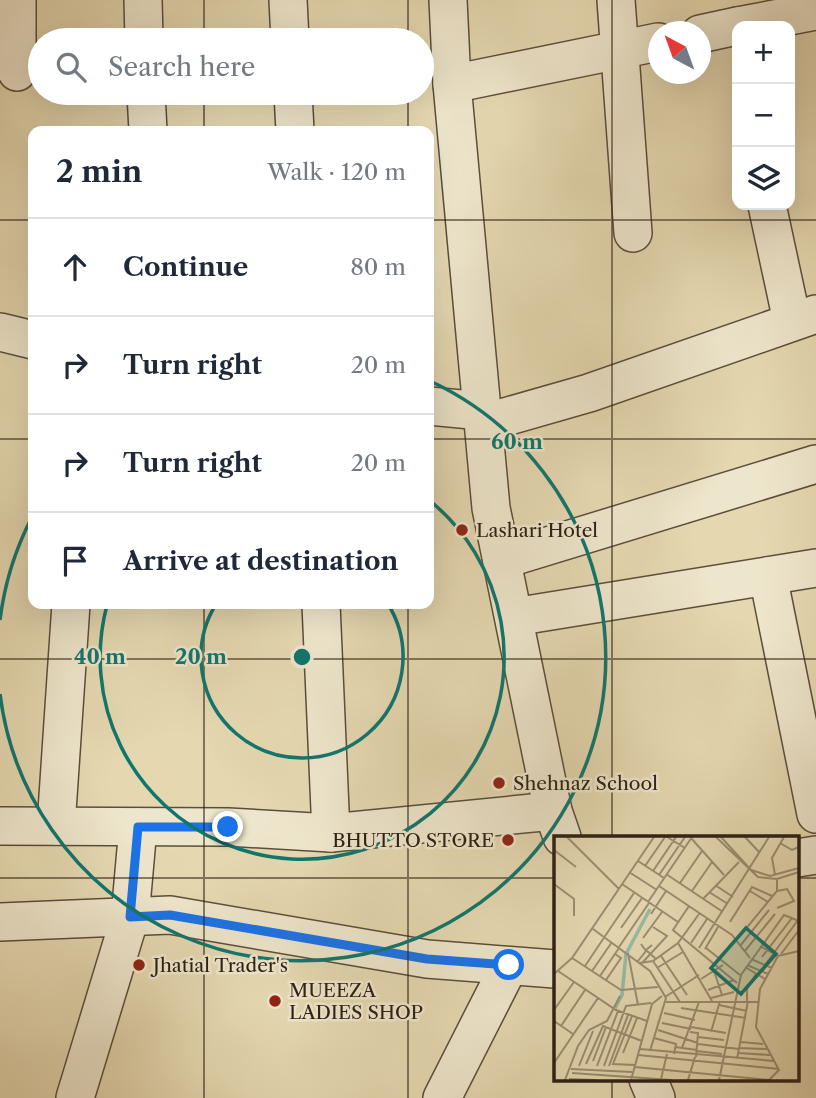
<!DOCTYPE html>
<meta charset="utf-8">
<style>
:root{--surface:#fff;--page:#f2f2f3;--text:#1f2937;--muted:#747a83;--line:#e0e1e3}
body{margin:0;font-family:"Libre Caslon Text",serif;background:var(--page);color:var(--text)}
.controls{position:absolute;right:21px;top:21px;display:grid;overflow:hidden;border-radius:14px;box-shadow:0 7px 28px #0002}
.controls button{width:63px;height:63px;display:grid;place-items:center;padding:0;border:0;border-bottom:2px solid var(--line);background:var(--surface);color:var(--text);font:35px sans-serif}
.compass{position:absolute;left:648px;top:21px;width:63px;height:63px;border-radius:50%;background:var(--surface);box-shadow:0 7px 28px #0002;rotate:319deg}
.stop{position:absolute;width:21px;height:21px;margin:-16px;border:5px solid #1a73e8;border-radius:50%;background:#fff}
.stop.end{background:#1a73e8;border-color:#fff;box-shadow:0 2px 7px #0008}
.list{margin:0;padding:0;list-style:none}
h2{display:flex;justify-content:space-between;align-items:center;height:91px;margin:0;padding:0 28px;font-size:30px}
h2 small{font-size:23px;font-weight:400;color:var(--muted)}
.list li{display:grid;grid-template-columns:46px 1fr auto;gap:21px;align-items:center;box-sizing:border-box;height:98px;padding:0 28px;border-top:2px solid var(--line)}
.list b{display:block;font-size:26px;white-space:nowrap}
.list em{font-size:23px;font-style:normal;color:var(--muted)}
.icon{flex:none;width:38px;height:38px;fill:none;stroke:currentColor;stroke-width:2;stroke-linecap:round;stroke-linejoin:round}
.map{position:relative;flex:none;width:816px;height:1098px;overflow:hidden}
.search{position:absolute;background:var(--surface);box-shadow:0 7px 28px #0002;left:28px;top:28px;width:406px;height:77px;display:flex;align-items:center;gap:18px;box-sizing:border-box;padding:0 24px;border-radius:38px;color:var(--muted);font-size:26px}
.panel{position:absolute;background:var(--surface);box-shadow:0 7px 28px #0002;left:28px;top:126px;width:406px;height:483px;border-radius:14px}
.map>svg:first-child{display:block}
</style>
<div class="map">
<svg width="816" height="1098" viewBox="0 0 816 1098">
<rect width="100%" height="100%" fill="#e5d8b1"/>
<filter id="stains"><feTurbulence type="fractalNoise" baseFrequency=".00286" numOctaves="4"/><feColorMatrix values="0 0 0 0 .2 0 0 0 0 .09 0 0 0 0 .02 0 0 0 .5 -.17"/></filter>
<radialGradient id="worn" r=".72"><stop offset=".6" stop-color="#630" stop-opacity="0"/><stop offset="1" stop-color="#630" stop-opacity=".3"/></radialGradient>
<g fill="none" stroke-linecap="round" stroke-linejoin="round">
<defs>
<g id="minor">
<path d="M17 0V72"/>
<path d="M143 0 144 40"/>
<path d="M288 0 290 40"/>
<path d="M448 0 452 84 491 508 553 811 562 837"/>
<path d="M616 0 633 233"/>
<path d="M738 26 816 11"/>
<path d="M700 34 737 26"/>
<path d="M452 84 658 42"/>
<path d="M146 93 148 131"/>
<path d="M293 93 295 131"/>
<path d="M767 205 792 321"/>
<path d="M0 332 33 340"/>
<path d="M429 406 482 411"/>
<path d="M484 423 589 393 816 314"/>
<path d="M502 560 816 464"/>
<path d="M768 576 816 814"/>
<path d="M321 604 331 833"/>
<path d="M514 617 816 568"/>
<path d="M0 826 228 827 331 833 553 811"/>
<path d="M56 826 71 604"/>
<path d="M797 858 816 855"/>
<path d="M0 922 170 915 427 959 555 969"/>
<path d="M648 1079 656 1098"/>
<path d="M75 1098 130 917 138 827"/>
<path d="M442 1098 509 966"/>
</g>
</defs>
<use href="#minor" stroke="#5a4e3b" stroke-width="40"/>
<use href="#minor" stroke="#eee6cc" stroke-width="37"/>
</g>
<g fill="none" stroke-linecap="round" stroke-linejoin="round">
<path stroke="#1a73e8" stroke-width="9" d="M228 827H138L130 917 170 915 427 959 509 965"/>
</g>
<path fill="none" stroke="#2b2014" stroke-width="2" stroke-opacity="0.55" d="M204 0V40M408 0V40M612 0V837M204 93V131M408 93V131M0 220H33M429 220H816M0 439H33M429 439H816M204 604V1098M408 604V1098M0 659H816M0 878H555M797 878H816M612 1079V1098"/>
<g fill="none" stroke="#0f766e" stroke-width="3.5">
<path d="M388 604A101 101 0 1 1 216 604"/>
<path d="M429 500A202 202 0 1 1 107 605"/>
<path d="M0 620A304 304 0 0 1 32 517M430 381A304 304 0 1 1 0 694"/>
</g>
<g fill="#8f2418" stroke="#eee6cc" stroke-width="2.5">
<circle cx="462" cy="530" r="7"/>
<circle cx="499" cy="783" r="7"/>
<circle cx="508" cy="840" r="7"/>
<circle cx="139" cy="965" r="7"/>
<circle cx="275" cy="1001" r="7"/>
</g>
<g text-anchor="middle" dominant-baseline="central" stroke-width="5" stroke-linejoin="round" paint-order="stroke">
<g font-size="19" fill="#2b2014" stroke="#eee6cc" text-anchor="start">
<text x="476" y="530">Lashari Hotel</text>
<text x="513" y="783">Shehnaz School</text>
<text x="494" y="840" text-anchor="end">BHUTTO STORE</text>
<text x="153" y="965">Jhatial Trader's</text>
<text x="289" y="990">MUEEZA<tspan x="289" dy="22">LADIES SHOP</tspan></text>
</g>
</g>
<g transform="translate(554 836)">
<rect width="245" height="245" fill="#e5d8b1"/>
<path fill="none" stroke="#97bba6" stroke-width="3.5" d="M60 174 68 159 72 118 96 73"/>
<path fill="none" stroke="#9b8e72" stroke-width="2" d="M13 1 65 53M113 1 131 12M162 1 204 41 223 43 245 36M167 1 197 34 216 40 245 32M191 1 206 17M137 2 170 39M226 7 238 14 245 11M0 14 22 31M84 25 110 42M91 30 111 1M99 35 122 1M75 36 103 54M112 38 169 76M105 39 131 1M221 39 218 22 230 1M126 47 148 15M0 48 20 63V80M68 48 124 86M161 49 179 61M105 50 178 99 196 122M138 55 158 26M196 55 214 66M223 55 233 53 240 65 223 72M155 56 174 68M149 63 185 26M94 66 138 1M135 70 119 94 183 147M97 78 112 55M176 86 198 51 218 60M67 92 88 62M39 93 96 135 112 162 96 215M190 95 223 55V43M89 102 108 76M124 107 158 165M137 107 153 83M98 109 92 114 102 123M186 110 215 74M206 110 224 120 245 115M65 111 95 67M145 112 215 1M152 112 186 139M151 113 164 91M190 116 221 78M74 117 84 169M227 118 245 94M107 120 133 159M208 121 238 82M18 122 67 154 104 151M165 122 181 104M197 123 218 132M84 125 92 115 87 108M99 125 126 166M86 127 99 125 124 107 145 78M88 127 113 100 99 91M193 129 214 138M211 129 244 84M31 130 80 57M191 131 211 143M103 132 129 116M4 135 62 174 93 185M38 135 58 106M160 135 168 159M0 138 18 122 100 1M46 140 65 112M147 143 169 129M52 144 67 122 61 118M154 154 180 144M111 161 145 139M157 162 180 156M193 165V153L202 138M112 166H204M165 169 193 175M127 172 192 182M0 174 20 146M110 177 141 184M78 180 59 228 81 229M0 185 19 198M108 187 137 193M7 190 31 154M137 191 172 197M104 194 144 207M136 196 144 197 142 221M157 196 166 165M144 201 170 204M100 202 122 208 120 218M187 206 209 208M144 208 185 213M121 211 143 214M128 212 145 166M185 212 213 213M86 213 220 225M143 215 168 218M69 217 83 182M184 217 216 219M84 219 225 233M183 223 194 165M39 225 52 191M0 227 44 162M32 228 49 190 88 205M25 230 39 195M43 230 64 175M50 230 72 170 97 167M55 230 74 179M81 231 215 244M17 233 78 236M18 237 118 244M15 243 42 244M107 243 113 218M11 244 24 210 35 194 53 185 66 160M77 244 98 168 108 160M134 244 141 221M165 244 187 139 230 79 245 85M215 244 225 234 202 191 206 153 224 120"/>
<path fill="#0f766e" fill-opacity="0.15" stroke="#0f766e" stroke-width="3.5" d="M192 92 222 118 187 158 157 132Z"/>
<rect width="245" height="245" fill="none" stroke="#2b2014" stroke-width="3.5"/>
</g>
<circle cx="302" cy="657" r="10" fill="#0f766e" stroke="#eee6cc" stroke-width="3.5"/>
<g font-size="21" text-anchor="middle" font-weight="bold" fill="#0f766e" stroke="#eee6cc" stroke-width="5" stroke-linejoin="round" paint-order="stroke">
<text x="517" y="449">60 m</text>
<text x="100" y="664">40 m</text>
<text x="201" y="664">20 m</text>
</g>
<rect width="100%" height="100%" filter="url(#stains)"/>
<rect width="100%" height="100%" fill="url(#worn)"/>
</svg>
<div class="controls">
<button>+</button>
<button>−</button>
<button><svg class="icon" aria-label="layers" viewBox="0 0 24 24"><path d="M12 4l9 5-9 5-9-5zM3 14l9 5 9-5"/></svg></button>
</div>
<svg class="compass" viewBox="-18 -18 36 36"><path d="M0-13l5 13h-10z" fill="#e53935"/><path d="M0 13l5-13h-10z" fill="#747a83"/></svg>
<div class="stop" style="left:509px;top:965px"></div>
<div class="stop end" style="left:228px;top:827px"></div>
<div class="search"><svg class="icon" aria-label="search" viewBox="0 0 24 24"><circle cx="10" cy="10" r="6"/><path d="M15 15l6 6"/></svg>Search here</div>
<section class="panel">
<h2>2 min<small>Walk · 120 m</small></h2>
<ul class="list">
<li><svg class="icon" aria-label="ahead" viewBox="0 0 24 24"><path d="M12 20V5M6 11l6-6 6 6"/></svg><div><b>Continue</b></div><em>80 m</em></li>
<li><svg class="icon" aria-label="right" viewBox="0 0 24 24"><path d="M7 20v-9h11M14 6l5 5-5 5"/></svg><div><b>Turn right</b></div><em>20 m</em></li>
<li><svg class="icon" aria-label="right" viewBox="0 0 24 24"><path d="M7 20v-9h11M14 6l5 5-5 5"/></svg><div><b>Turn right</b></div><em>20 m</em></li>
<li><svg class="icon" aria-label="arrive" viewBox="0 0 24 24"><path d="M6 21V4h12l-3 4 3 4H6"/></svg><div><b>Arrive at destination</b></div></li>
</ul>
</section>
</div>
